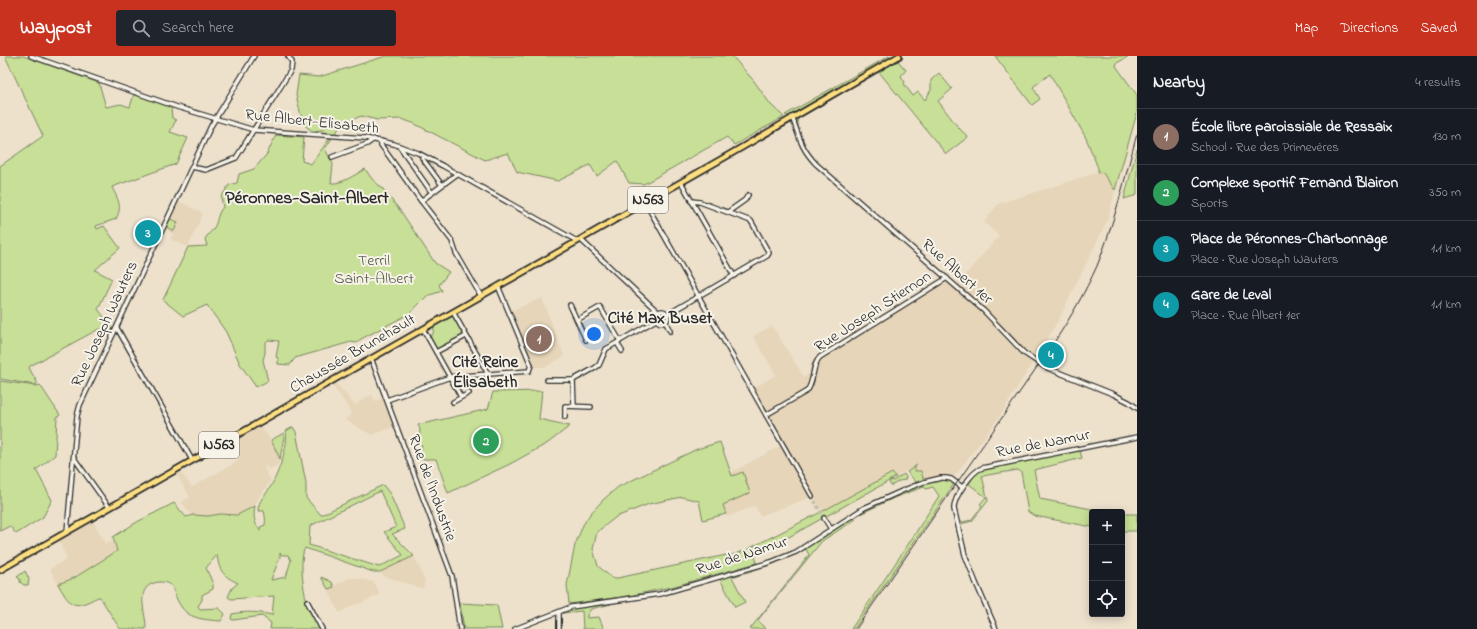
<!DOCTYPE html>
<meta charset="utf-8">
<style>
:root{--surface:#171b24;--page:#20242c;--text:#f1f3f6;--muted:#9ea1a6;--line:#363941;--accent:#c8321e}
body{margin:0;font-family:"Indie Flower",sans-serif;background:var(--page);color:var(--text)}
.controls{position:absolute;right:12px;bottom:12px;display:grid;overflow:hidden;border-radius:4px;box-shadow:0 2px 10px #0003}
.controls button{width:36px;height:36px;display:grid;place-items:center;padding:0;border:0;border-bottom:1px solid var(--line);background:var(--surface);color:var(--text);font:20px sans-serif}
.you{position:absolute;left:594px;top:278px;width:14px;height:14px;margin:-10px;border:3px solid #fff;border-radius:50%;background:#1a73e8;box-shadow:0 0 0 6px #1a73e833}
.badge{display:grid;place-items:center;width:26px;height:26px;border-radius:50%;background:var(--accent);color:#fff;font-size:13px;font-weight:700}
.pin{position:absolute;translate:-50% -50%;border:2px solid #fff;box-shadow:0 1px 4px #0006}
.list{margin:0;padding:0;list-style:none}
h2{display:flex;justify-content:space-between;align-items:center;height:52px;margin:0;padding:0 16px;font-size:17px}
h2 small{font-size:13px;font-weight:400;color:var(--muted)}
.list li{display:grid;grid-template-columns:26px 1fr auto;gap:12px;align-items:center;box-sizing:border-box;height:56px;padding:0 16px;border-top:1px solid var(--line)}
.list b{display:block;font-size:15px;white-space:nowrap}
.list p{margin:0;font-size:13px;white-space:nowrap;color:var(--muted)}
.list em{font-size:13px;font-style:normal;color:var(--muted)}
.icon{flex:none;width:22px;height:22px;fill:none;stroke:currentColor;stroke-width:2;stroke-linecap:round;stroke-linejoin:round}
.map{position:relative;flex:none;width:1137px;height:573px;overflow:hidden}
header{display:flex;align-items:center;gap:24px;box-sizing:border-box;height:56px;padding:0 20px;background:var(--accent);color:#fff}
header strong{font-size:19px}
nav{display:flex;gap:22px;margin-inline-start:auto;font-size:14px}
.search{width:280px;height:36px;background:var(--page);display:flex;align-items:center;gap:10px;box-sizing:border-box;padding:0 14px;border-radius:4px;color:var(--muted);font-size:15px}
main{display:flex}
aside{flex:1;background:var(--surface)}
.map>svg:first-child{display:block}
</style>
<header>
<strong>Waypost</strong>
<div class="search"><svg class="icon" aria-label="search" viewBox="0 0 24 24"><circle cx="10" cy="10" r="6"/><path d="M15 15l6 6"/></svg>Search here</div>
<nav><a>Map</a><a>Directions</a><a>Saved</a></nav>
</header>
<main>
<div class="map">
<svg width="1137" height="573" viewBox="0 0 1137 573">
<rect width="100%" height="100%" fill="#ede1cc"/>
<filter id="ink" filterUnits="userSpaceOnUse"><feTurbulence type="fractalNoise" baseFrequency=".025" numOctaves="2"/><feDisplacementMap in="SourceGraphic" scale="8" xChannelSelector="R" yChannelSelector="G"/><feConvolveMatrix kernelMatrix="1 2 1 2 8 2 1 2 1" color-interpolation-filters="sRGB"/></filter>
<g filter="url(#ink)">
<g fill="#e6d5b8">
<path d="M1102 115 1115 134 1108 163 1082 216 1058 265 998 363 951 425 936 424 924 425 921 415H915V411L917 409 826 460 814 440 760 460 755 450 727 461 714 423 732 416 784 388 752 333 776 319 753 280 772 270 804 321 810 318 809 314 812 304 941 224 940 219 938 216 941 214 957 228 999 180 984 166 998 148Z"/>
<path d="M178 145 203 157 188 191 170 183 173 178 165 173Z"/>
<path d="M542 242 564 300 545 311H532L510 255Z"/>
<path d="M334 325 355 349 365 342 372 339 375 345 385 342 395 370 372 379 345 364 352 357 331 327Z"/>
<path d="M260 370 271 384 280 403 278 409 268 414 266 410 264 412 271 425 258 443 255 450 237 459 220 458 208 460H191L182 446 190 441 175 416 178 413 192 431 238 405 229 387Z"/>
<path d="M92 463 106 488 113 485 118 495 74 522 58 528 50 513 67 503 58 482Z"/>
<path d="M414 500 425 525 423 533 384 520 380 516Z"/>
<path d="M349 522H357L374 526 380 538 364 546 354 549 339 557 328 533Z"/>
</g>
<g fill="#c7df96" stroke="#798560" fill-rule="evenodd">
<path d="M5 0H23L99 27 106 51 121 48 130 51 134 38 171 51 172 62 176 64 170 76 188 82 176 108 112 131C118 144 123 150 116 163L96 170 97 173 104 170 120 192 95 214 112 223 98 253 113 273 110 278 99 273 30 310 29 312 37 326V328L35 329 0 323V110L43 80Z"/>
<path d="M386 0H732L754 25 771 49 784 61 734 89 727 81 644 128 629 127 617 105 597 120 590 109 558 125 517 116 508 97 485 104 413 67 401 63 377 64 361 60 342 68 335 78H327L324 74 312 75 303 68 296 39 299 19 319 21Z"/>
<path d="M889 0H893L788 60 785 59Z"/>
<path d="M995 0H1129L1117 7 1116 10 1137 39V57L1115 134 1102 116 1098 117V112L1086 82 1050 18 1033 31 1040 43 1032 49Z"/>
<path d="M899 2 900 3 898 5 906 14 901 20 905 26 904 28 913 40 918 36 925 44 931 34V24L939 17 952 33 938 45 958 71 968 81 946 98 879 16 797 63 799 75 796 65 797 62Z"/>
<path d="M276 79 304 81 302 105 311 108 330 82H332L325 93 333 108 331 127C343 128 354 119 365 113L372 123 383 133 402 157 435 207 449 216 439 229 442 235 427 240 409 258 361 283 356 287 351 286 295 302 290 309 278 308V302L276 301 279 285 268 284 266 286 265 290V297L263 304 268 325 256 331 240 308 226 276 207 249 183 260 163 244 188 191 207 190 205 183C208 178 210 177 213 173 218 167 216 159 223 151L221 141 229 129 237 127 239 118 254 113 267 98Z"/>
<path d="M1137 93V139L1124 143Z"/>
<path d="M170 163 178 166 174 175 166 171Z"/>
<path d="M452 260 464 279 437 294 430 280 433 278 434 270Z"/>
<path d="M0 325 36 330 40 329 60 359 57 361 55 399 36 414 52 444 43 461 16 478 10 470 0 475Z"/>
<path d="M542 335 539 363 570 370 548 387 510 408 448 437 436 403H418V395L421 393 422 389 419 388 420 373 418 369 488 353 493 336Z"/>
<path d="M293 371 296 376 306 427V442L321 459 383 429 390 438 405 473 392 478 414 500 380 516H373L305 492C299 502 303 537 308 548 311 556 316 565 321 573H270L271 567 262 560 233 564 231 563 232 558C246 555 259 556 272 559L274 540 231 543 228 541 232 532 238 527C223 520 219 515 217 499L206 512 213 528V533L202 539V544L198 550 200 553 219 552 225 558 221 565C191 563 181 560 172 530 166 526 161 525 154 527 134 533 147 559 146 573H120L100 541H98C73 554 71 551 58 528L74 522 117 495 113 481 137 466 174 447 186 461 193 459 208 460 220 458 237 459 255 450C253 460 254 467 260 474V471L265 469C266 465 265 459 264 455H258C258 444 266 439 271 430 278 418 289 389 286 375ZM380 435 396 471 384 476 403 499 379 511 309 489 310 470ZM280 497 282 499H288L291 504 286 521 271 524 280 501Z"/>
<path d="M284 377V380L280 403 271 384Z"/>
<path d="M720 386 732 420 743 416 750 437 723 449 726 458 703 464 699 445 682 441 649 448 616 461 597 476 593 493 598 510 613 523 726 499H733L746 494 823 455 892 417 896 421 755 500 757 507 675 530 629 540 569 548 567 529 575 489 583 469 590 458 604 443 618 431 697 393Z"/>
<path d="M1077 395H1080L1082 402 1034 414 1040 443 1107 456H1092V471L1035 460 1028 456 1021 416 1018 414 982 420 988 445 972 465 961 468 960 470 959 467 971 464 982 450 980 448 986 441 969 428 974 420 980 414Z"/>
<path d="M917 409 915 411V415H921L924 425 917 427 907 416Z"/>
<path d="M904 418 906 421 905 424 899 425 891 430 889 426 892 424 893 425Z"/>
<path d="M936 424 951 425 954 428 854 573H851L911 484 939 440 933 431 926 433 924 431 896 441 860 458 859 457 913 431Z"/>
<rect x="1122" y="458" width="15" height="17"/>
<path d="M853 461 856 463 822 485 758 564 765 573H750L809 499 806 493 773 508 732 521 745 546 735 551 720 523 774 506 811 489Z"/>
<path d="M25 515 29 523 28 529H24L20 526V523L17 521Z"/>
<path d="M321 521 332 526 334 531 328 533Z"/>
<path d="M611 546V548L591 553 587 559V562L599 561 604 573H583L582 555 563 557 565 554 571 553Z"/>
<path d="M460 547 497 549 502 573H464Z"/>
</g>
<g fill="none" stroke-linecap="round" stroke-linejoin="round">
<path stroke="#c6bdac" stroke-width="3.5" stroke-dasharray="3.5 2" stroke-linecap="butt" d="M812 440 824 462"/>
<defs>
<g id="minor">
<path d="M31 0 177 51 254 74 365 82 394 88 418 97 443 110 577 185"/>
<path d="M792 61C800 82 800 91 816 108L984 255 1024 297 1045 311 1113 338 1129 346 1137 352"/>
<path d="M381 85V89L421 145 452 185 456 197 481 240"/>
<path d="M400 91 432 137"/>
<path d="M423 100 422 102 442 129"/>
<path d="M332 101 367 88 374 83"/>
<path d="M192 111 206 114 236 102 291 14 292 6 288 0"/>
<path d="M681 126 734 220"/>
<path d="M421 145 457 118"/>
<path d="M645 146 812 440"/>
<path d="M728 156 745 144 748 139"/>
<path d="M580 183 658 256"/>
<path d="M570 249 586 284"/>
<circle cx="662" cy="261" r="6"/>
<path d="M453 256 488 318"/>
<path d="M668 258 767 200 769 197 751 165 700 146 691 145"/>
<path d="M577 264 600 251 620 285"/>
<path d="M666 267 670 275"/>
<path d="M117 272 192 404"/>
<path d="M423 273 461 341"/>
<path d="M617 287 622 295"/>
<path d="M436 296 466 280"/>
<path d="M371 302 452 520 460 573"/>
<path d="M547 324H573L595 312 599 309 606 293 656 264"/>
<path d="M573 324 574 350"/>
<path d="M387 344 450 321 529 315 531 309 498 230"/>
<path d="M453 346 469 337"/>
<path d="M766 359 807 335C815 325 811 310 820 301L947 222"/>
<path d="M565 361V350L591 351"/>
<path d="M74 402 109 451"/>
<path d="M824 462 831 473"/>
<path d="M67 476 77 360 80 349 211 70 254 0"/>
<path d="M307 545 322 573"/>
<path d="M559 556V573"/>
<path d="M515 573 571 551 660 538 771 506 796 496 864 452 904 434 924 426 941 422H946L951 423 962 431"/>
<path d="M996 573 976 527 965 499 954 453C953 442 972 415 982 412L1137 381"/>
</g>
<path id="major" d="M0 514 720 104 899 0"/>
</defs>
<use href="#minor" stroke="#2b2b2b" stroke-width="6"/>
<use href="#major" stroke="#2b2b2b" stroke-width="8"/>
<use href="#minor" stroke="#f7f3e8" stroke-width="3.5"/>
<use href="#major" stroke="#fddf80" stroke-width="4.5"/>
<path stroke="#2b2b2b" stroke-width="1" d="M856 573 1055 285C1071 261 1085 236 1097 210 1114 168 1125 122 1137 78"/>
</g>
</g>
<g text-anchor="middle" dominant-baseline="central" stroke-width="4" stroke-linejoin="round" paint-order="stroke">
<g fill="#f7f3e8" stroke="#686764" stroke-width="1">
<rect x="628" y="131" width="40" height="26" rx="3"/>
<rect x="199" y="376" width="40" height="26" rx="3"/>
</g>
<g font-size="15" font-weight="bold" fill="#2b2b2b">
<text x="648" y="144">N563</text>
<text x="219" y="389">N563</text>
</g>
<g font-size="16" fill="#2b2b2b" stroke="#f7f3e8">
<text transform="translate(312 66) rotate(6)">Rue Albert-Elisabeth</text>
<text transform="translate(957 216) rotate(42)">Rue Albert 1er</text>
<text transform="translate(873 256) rotate(-33)">Rue Joseph Stiernon</text>
<text transform="translate(105 268) rotate(-65)">Rue Joseph Wauters</text>
<text transform="translate(353 298) rotate(-30)">Chaussée Brunehault</text>
<text transform="translate(1043 388) rotate(-11)">Rue de Namur</text>
<text transform="translate(432 432) rotate(70)">Rue de l'Industrie</text>
<text transform="translate(742 500) rotate(-18)">Rue de Namur</text>
</g>
<g font-size="16" fill="#525846" stroke="#f7f3e8">
<text x="374" y="205">Terril<tspan x="374" dy="18">Saint-Albert</tspan></text>
</g>
<g font-size="17" font-weight="bold" fill="#2b2b2b" stroke="#f7f3e8">
<text x="660" y="262">Cité Max Buset</text>
<text x="485" y="306">Cité Reine<tspan x="485" dy="20">Élisabeth</tspan></text>
</g>
<g font-size="18" font-weight="bold" fill="#2b2b2b" stroke="#f7f3e8">
<text x="307" y="143">Péronnes-Saint-Albert</text>
</g>
</g>
</svg>
<div class="controls">
<button>+</button>
<button>−</button>
<button><svg class="icon" aria-label="locate" viewBox="0 0 24 24"><circle cx="12" cy="12" r="6"/><path d="M12 2v4M12 18v4M2 12h4M18 12h4"/></svg></button>
</div>
<div class="you"></div>
<div class="pin badge" style="left:539px;top:283px;background:#8d6e63">1</div>
<div class="pin badge" style="left:486px;top:385px;background:#2e9e5b">2</div>
<div class="pin badge" style="left:148px;top:177px;background:#0f9aa8">3</div>
<div class="pin badge" style="left:1051px;top:299px;background:#0f9aa8">4</div>
</div>
<aside>
<h2>Nearby<small>4 results</small></h2>
<ul class="list">
<li><span class="badge" style="background:#8d6e63">1</span><div><b>École libre paroissiale de Ressaix</b><p>School · Rue des Primevères</p></div><em>130 m</em></li>
<li><span class="badge" style="background:#2e9e5b">2</span><div><b>Complexe sportif Fernand Blairon</b><p>Sports</p></div><em>350 m</em></li>
<li><span class="badge" style="background:#0f9aa8">3</span><div><b>Place de Péronnes-Charbonnage</b><p>Place · Rue Joseph Wauters</p></div><em>1.1 km</em></li>
<li><span class="badge" style="background:#0f9aa8">4</span><div><b>Gare de Leval</b><p>Place · Rue Albert 1er</p></div><em>1.1 km</em></li>
</ul>
</aside>
</main>
